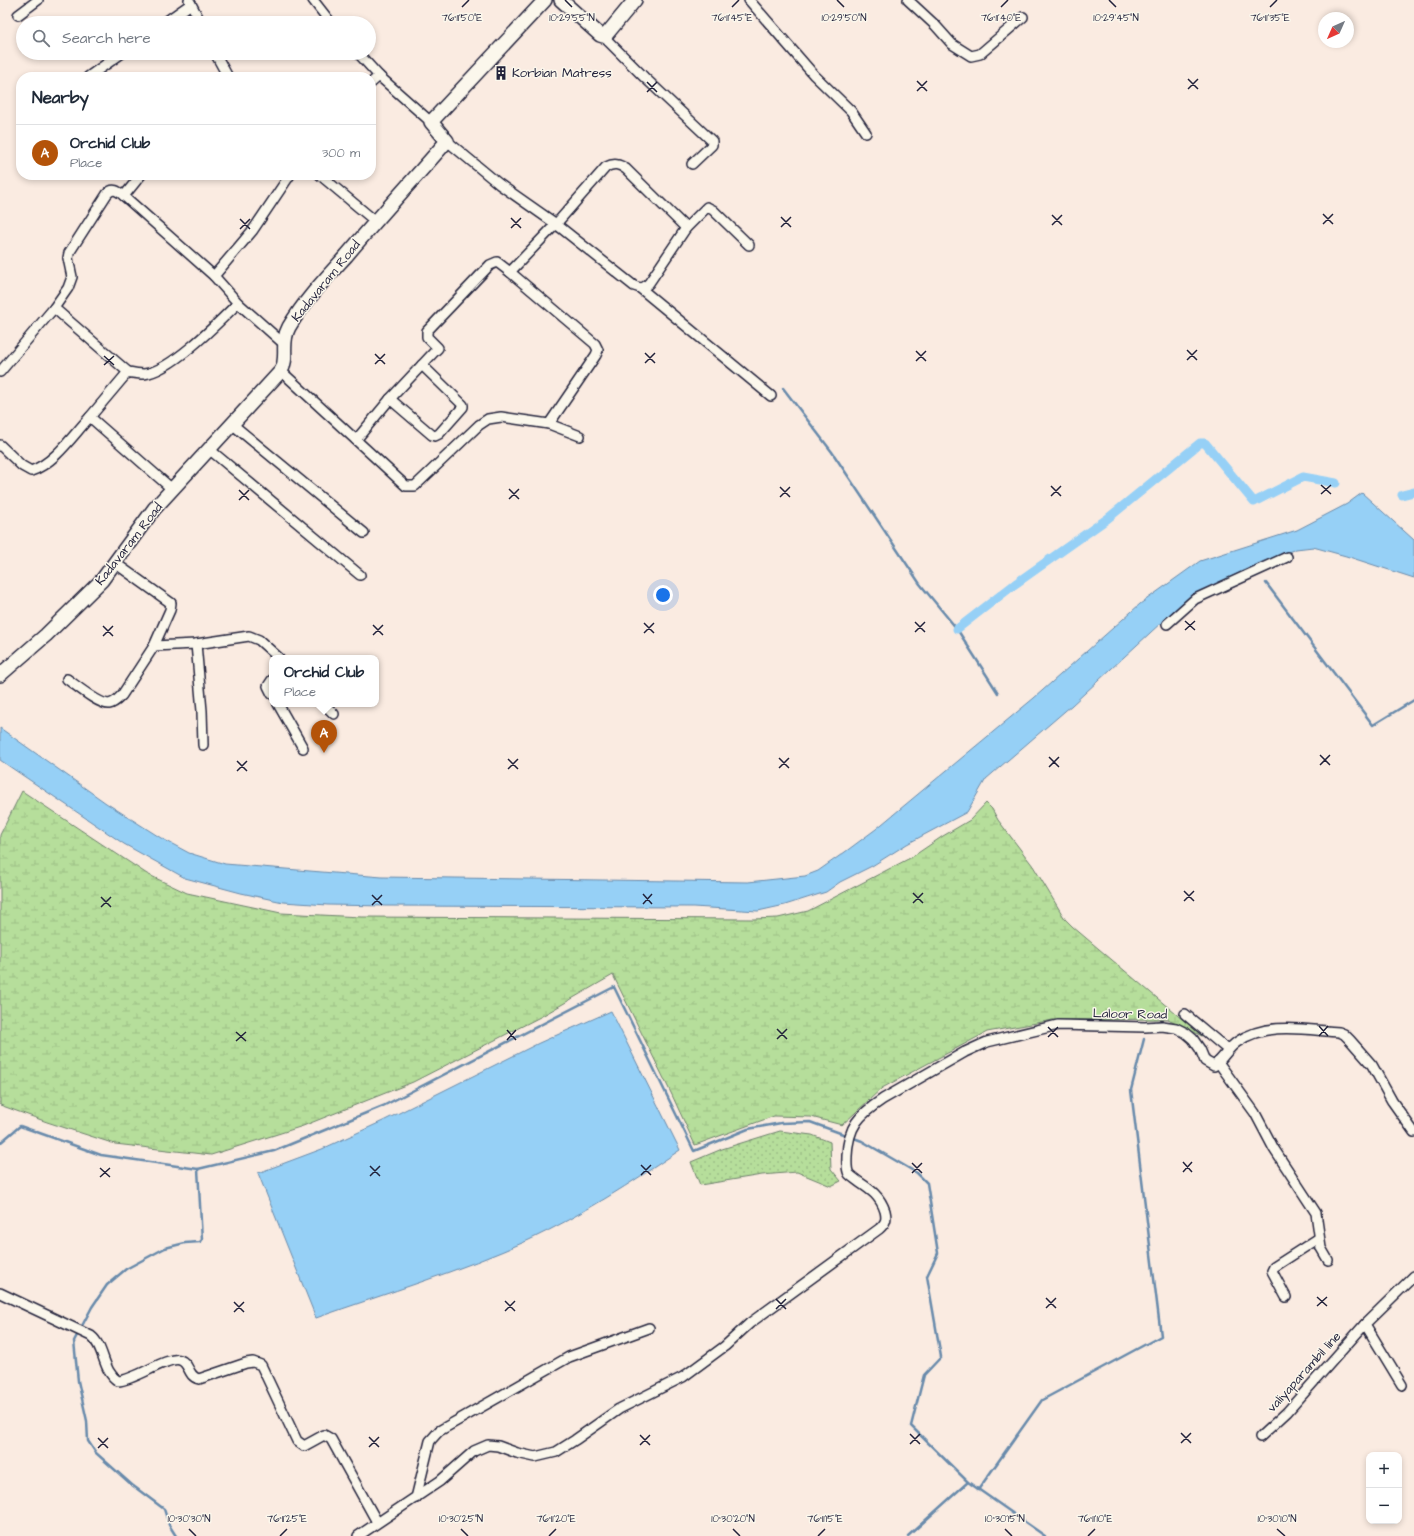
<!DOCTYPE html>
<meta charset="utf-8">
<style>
:root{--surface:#fff;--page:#f6f6f7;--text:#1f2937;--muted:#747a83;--line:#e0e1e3;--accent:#b45309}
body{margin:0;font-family:"Architects Daughter",sans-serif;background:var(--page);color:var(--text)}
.controls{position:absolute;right:12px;bottom:12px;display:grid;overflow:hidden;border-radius:8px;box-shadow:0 2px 6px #0003}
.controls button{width:36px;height:36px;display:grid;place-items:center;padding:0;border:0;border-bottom:1px solid var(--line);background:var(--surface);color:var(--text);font:20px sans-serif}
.compass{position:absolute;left:1318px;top:12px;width:36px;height:36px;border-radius:50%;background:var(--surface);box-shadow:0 2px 6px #0003;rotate:225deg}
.you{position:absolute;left:663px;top:595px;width:14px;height:14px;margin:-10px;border:3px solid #fff;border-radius:50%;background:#1a73e8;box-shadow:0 0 0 6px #1a73e833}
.badge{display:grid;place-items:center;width:26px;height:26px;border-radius:50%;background:var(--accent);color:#fff;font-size:13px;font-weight:700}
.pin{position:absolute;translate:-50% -33px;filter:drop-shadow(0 1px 2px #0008)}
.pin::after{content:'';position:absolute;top:21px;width:14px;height:12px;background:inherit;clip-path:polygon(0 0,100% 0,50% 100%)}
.popup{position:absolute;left:269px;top:655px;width:110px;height:52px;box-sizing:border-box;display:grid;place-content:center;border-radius:8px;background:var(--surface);filter:drop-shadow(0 1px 3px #0005);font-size:13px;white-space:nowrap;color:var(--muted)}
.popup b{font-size:15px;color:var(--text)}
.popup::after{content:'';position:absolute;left:50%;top:100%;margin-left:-8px;border:8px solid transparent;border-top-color:var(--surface)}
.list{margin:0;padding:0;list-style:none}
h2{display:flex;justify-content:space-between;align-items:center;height:52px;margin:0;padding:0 16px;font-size:17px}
h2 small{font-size:13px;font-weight:400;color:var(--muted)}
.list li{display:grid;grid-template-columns:26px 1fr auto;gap:12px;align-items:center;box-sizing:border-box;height:56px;padding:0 16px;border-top:1px solid var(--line)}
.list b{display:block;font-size:15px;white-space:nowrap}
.list p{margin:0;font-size:13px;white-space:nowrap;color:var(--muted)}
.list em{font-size:13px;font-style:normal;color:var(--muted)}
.icon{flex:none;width:22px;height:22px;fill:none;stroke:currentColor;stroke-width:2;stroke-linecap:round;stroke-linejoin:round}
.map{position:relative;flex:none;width:1414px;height:1536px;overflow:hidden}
.search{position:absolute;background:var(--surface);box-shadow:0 2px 6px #0003;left:16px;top:16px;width:360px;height:44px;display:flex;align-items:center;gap:10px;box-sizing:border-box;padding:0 14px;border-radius:22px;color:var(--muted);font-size:15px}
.panel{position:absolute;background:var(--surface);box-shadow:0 2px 6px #0003;left:16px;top:72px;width:360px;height:108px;border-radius:16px}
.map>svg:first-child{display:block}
</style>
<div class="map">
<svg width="1414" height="1536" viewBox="0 0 1414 1536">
<defs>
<pattern id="grass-dots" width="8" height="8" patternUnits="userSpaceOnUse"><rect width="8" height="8" fill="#b6de9b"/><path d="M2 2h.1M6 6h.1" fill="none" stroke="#9cbe86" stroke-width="1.8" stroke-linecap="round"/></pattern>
<pattern id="wetland-marsh" width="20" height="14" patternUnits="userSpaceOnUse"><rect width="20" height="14" fill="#b6de9b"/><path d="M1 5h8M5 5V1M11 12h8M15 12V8" fill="none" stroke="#9cbe86"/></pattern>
</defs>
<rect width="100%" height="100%" fill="#faebe1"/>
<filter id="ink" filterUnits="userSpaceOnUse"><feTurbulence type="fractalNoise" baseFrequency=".025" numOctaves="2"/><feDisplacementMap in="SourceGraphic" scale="8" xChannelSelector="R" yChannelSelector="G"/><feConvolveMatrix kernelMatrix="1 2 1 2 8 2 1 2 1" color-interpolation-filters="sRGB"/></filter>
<g filter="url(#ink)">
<path fill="url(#grass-dots)" stroke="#6c806b" d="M780 1131 812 1135 830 1142 831 1169 841 1181 831 1186 797 1172 762 1175 700 1185 691 1162 722 1149Z"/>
<path fill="url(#wetland-marsh)" stroke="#6c806b" d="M22 791 147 874 187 893 281 913 361 917 753 919 778 918 808 911 912 857 943 836 970 820 986 803 992 809 998 820 1033 866 1065 919 1073 927 1202 1036 1168 1019 1053 1020 987 1032 882 1088 842 1125 811 1117 774 1116 695 1145 672 1095 613 975 542 1016 413 1082 303 1126 211 1155 115 1144 47 1122 0 1105V835Z"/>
<g fill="#96d0f6" stroke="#688aab">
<path d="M1362 493 1414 540V578L1346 556 1313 547 1296 549 1264 561 1189 597 1072 705 986 779 967 812 907 844 872 866 840 882 826 892 785 905 758 911 693 907 386 906 328 905 283 902 241 893 185 878 124 844 0 760V728L106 803 161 838 189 853 225 864 382 877 748 882 805 876 818 871 845 852 876 829 1034 698 1140 604 1200 561 1297 530 1347 504Z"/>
<path d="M611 1011 680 1150C631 1183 582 1215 529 1240 460 1271 387 1293 316 1318L258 1173 322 1149 383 1121 539 1043Z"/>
</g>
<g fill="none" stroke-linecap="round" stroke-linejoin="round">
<g stroke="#688aab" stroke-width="2.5">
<path d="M783 388 832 452 920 584 957 629 998 693"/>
<path d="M1266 583 1373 725 1414 700"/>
<path d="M0 1143 20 1126 101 1155 198 1169 274 1151 383 1106 614 987 694 1151 748 1129 781 1123 810 1122 862 1141 917 1173 927 1183 938 1253 927 1276 941 1357 924 1375 911 1426 968 1482 1045 1536"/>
<path d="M978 1490 1042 1400 1161 1336 1131 1090 1144 1039"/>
<path d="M176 1536 169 1525 164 1509 132 1485 96 1453 88 1441 87 1421 78 1381 74 1341 92 1307 107 1285 126 1269 165 1248 185 1243 200 1242 202 1240 198 1169"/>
<path d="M908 1536 968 1482"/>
</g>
<g stroke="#96d0f6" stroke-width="9">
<path d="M1402 495 1414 492"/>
<path d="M957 629 1015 584 1107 519 1200 443H1205L1254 502 1303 477 1336 483"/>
</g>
<defs>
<g id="street">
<path d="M189 0 201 23"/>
<path d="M313 0 331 23"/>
<path d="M749 0 814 75 851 111 866 133"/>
<path d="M908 0 935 25 952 44 971 56 980 54 1023 17"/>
<path d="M18 15 38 0"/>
<path d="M164 23 191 4"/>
<path d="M603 36 644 77 712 141V145L692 164"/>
<path d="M215 53 228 77"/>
<path d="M358 53 379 76 431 122"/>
<path d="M88 77 122 53"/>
<path d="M371 83 379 76"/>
<path d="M447 141 499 184 556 224 606 167C614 163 619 164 626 169L686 228"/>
<path d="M141 175 124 196 214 276"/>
<path d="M320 175 375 221"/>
<path d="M510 272 595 344 598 350 596 355 549 424"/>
<path d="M640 288 771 396"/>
<path d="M54 308 128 372C133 373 139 374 144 374 171 371 218 323 238 303"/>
<path d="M284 344 238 303 214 276 253 230 290 175"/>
<path d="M281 371 406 486H415L479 425 488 419 501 417 549 424 580 436"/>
<path d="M0 372 54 308 68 288 72 277 68 258 69 253 107 194C113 187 118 191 124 196"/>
<path d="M390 399 432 435 435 436 439 434 463 407V405L422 365"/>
<path d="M90 417 128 372"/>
<path d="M232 424 364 533"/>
<path d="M356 440 390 399 436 350 438 348 427 337V331L490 265 497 262 510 272 556 224 634 286C642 289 644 288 649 283L686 228 707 207 713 210 749 245"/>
<path d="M0 445 22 466 31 471C55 463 73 435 90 417L172 489"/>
<path d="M209 449 360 575"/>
<path d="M115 563 171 603 170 610 154 646"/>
<path d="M1167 624 1195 599 1287 557"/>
<path d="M196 644 202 711 203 745"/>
<path d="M67 679C77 686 98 704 109 704 115 703 118 699 122 695L154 646 196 644 249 636 259 640 279 658"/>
<path d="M272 680 268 686 272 694"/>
<path d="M278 704 303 748"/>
<path d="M324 704 334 714"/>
<path d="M1185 1014 1228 1050"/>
<path d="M1218 1062 1255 1113 1274 1149 1316 1213 1321 1248 1328 1260"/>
<path d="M0 1293 91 1336C105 1347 102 1371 118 1381 136 1380 167 1356 180 1360 190 1363 187 1376 199 1379L246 1363 253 1362 261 1365 297 1441 304 1446 324 1435 331 1439 377 1522"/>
<path d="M1286 1297 1272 1271 1274 1267 1319 1238"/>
<path d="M1402 1385 1365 1324 1414 1276"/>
<path d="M1260 1437 1287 1412 1365 1324"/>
<path d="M416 1498 430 1441 439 1431 569 1357 649 1328"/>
<path d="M358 1536 440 1481 474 1451 488 1445 498 1446 517 1453 535 1457 556 1452 575 1440 619 1409 683 1377 725 1346 750 1323 879 1229C886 1223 887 1219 885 1211 880 1196 871 1190 859 1182 855 1179 852 1177 849 1174 846 1169 847 1162 847 1156 848 1126 859 1115 883 1099L965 1052 987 1042 1058 1025 1145 1027 1162 1026 1176 1028 1186 1033 1193 1039 1200 1049 1205 1061 1214 1066C1223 1059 1228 1048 1237 1042 1267 1021 1306 1030 1339 1032L1344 1034 1350 1040 1372 1065 1392 1101 1414 1132"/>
</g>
<g id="secondary">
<path d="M561 0 600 35 603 36 606 35 635 0"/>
<path d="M0 675 46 635 102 580 154 509 281 371C289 358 280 343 289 327 304 301 326 278 346 256 379 217 413 180 447 141L431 122 545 0"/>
</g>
</defs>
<use href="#street" stroke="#22223b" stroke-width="12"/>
<use href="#secondary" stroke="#22223b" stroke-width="16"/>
<use href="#street" stroke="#fbf7ec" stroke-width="9"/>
<use href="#secondary" stroke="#fbf7ec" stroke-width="13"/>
</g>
</g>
<path fill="none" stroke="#22223b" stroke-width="1.5" d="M565 0 572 7M837 0 844 7M1109 0 1116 7M462 7 469 0M732 7 739 0M1001 7 1008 0M1270 7 1277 0M1188 79 1198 89M917 81 927 91M647 82 657 92M1188 89 1198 79M917 91 927 81M647 92 657 82M1323 214 1333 224M1052 215 1062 225M781 217 791 227M511 218 521 228M240 219 250 229M1323 224 1333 214M1052 225 1062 215M781 227 791 217M511 228 521 218M240 229 250 219M1187 350 1197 360M916 351 926 361M645 353 655 363M375 354 385 364M104 356 114 365M1187 360 1197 350M916 361 926 351M645 363 655 353M375 364 385 354M104 365 114 356M1321 485 1331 494M1051 486 1061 496M780 487 790 497M509 489 519 499M239 490 249 500M1321 494 1331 485M1051 496 1061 486M780 497 790 487M509 499 519 489M239 500 249 490M1185 621 1195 630M915 622 925 632M644 623 654 633M373 625 383 635M103 626 113 636M1185 630 1195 621M915 632 925 622M644 633 654 623M373 635 383 625M103 636 113 626M1320 755 1330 765M1049 757 1059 767M779 758 789 768M508 759 518 769M237 761 247 771M1320 765 1330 755M1049 767 1059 757M779 768 789 758M508 769 518 759M237 771 247 761M1184 891 1194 901M913 893 923 903M643 894 652 904M372 895 382 905M101 897 111 907M1184 901 1194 891M913 903 923 893M643 904 652 894M372 905 382 895M101 907 111 897M1319 1026 1328 1036M1048 1027 1058 1037M777 1029 787 1039M507 1030 516 1040M236 1032 246 1041M1319 1036 1328 1026M1048 1037 1058 1027M777 1039 787 1029M507 1040 516 1030M236 1041 246 1032M1183 1162 1192 1172M912 1163 922 1173M641 1165 651 1175M370 1166 380 1176M100 1168 110 1177M1183 1172 1192 1162M912 1173 922 1163M641 1175 651 1165M370 1176 380 1166M100 1177 110 1168M1317 1297 1327 1306M1046 1298 1056 1308M776 1299 786 1309M505 1301 515 1311M234 1302 244 1312M1317 1306 1327 1297M1046 1308 1056 1298M776 1309 786 1299M505 1311 515 1301M234 1312 244 1302M1181 1433 1191 1443M910 1434 920 1444M640 1435 650 1445M369 1437 379 1447M98 1438 108 1448M1181 1443 1191 1433M910 1444 920 1434M640 1445 650 1435M369 1447 379 1437M98 1448 108 1438M189 1529 196 1536M461 1529 468 1536M733 1529 740 1536M1005 1529 1012 1536M1277 1529 1285 1536M280 1536 287 1529M549 1536 556 1529M818 1536 825 1529M1088 1536 1095 1529"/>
<defs>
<symbol id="building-bare" viewBox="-9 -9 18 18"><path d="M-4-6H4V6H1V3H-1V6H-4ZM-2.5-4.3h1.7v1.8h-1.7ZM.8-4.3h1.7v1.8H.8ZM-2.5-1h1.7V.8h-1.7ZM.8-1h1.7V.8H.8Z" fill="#22223b" stroke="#fbf7ec" stroke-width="2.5" paint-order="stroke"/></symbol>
</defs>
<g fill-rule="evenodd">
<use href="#building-bare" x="491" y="63" width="20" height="20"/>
</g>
<g text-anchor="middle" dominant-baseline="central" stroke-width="3" stroke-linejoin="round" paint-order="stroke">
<g font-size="13" fill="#22223b" stroke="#fbf7ec" text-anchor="start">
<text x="512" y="73">Korbian Matress</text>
</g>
<g font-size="13" fill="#22223b" stroke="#fbf7ec">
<text transform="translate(326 281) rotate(-51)">Kadavaram Road</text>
<text transform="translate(129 544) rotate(-52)">Kadavaram Road</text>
<text transform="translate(1130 1014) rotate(1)">Laloor Road</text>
<text transform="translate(1304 1372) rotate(-48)">valiyaparambil line</text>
</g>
</g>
<g font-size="10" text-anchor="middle" fill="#22223b" stroke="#fbf7ec" stroke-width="3" stroke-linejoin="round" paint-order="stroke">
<text x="462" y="21">76°11'50"E</text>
<text x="572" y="21">10°29'55"N</text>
<text x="732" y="21">76°11'45"E</text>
<text x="844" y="21">10°29'50"N</text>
<text x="1001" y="21">76°11'40"E</text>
<text x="1116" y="21">10°29'45"N</text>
<text x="1270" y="21">76°11'35"E</text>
<text x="189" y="1522">10°30'30"N</text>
<text x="287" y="1522">76°11'25"E</text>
<text x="461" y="1522">10°30'25"N</text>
<text x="556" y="1522">76°11'20"E</text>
<text x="733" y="1522">10°30'20"N</text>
<text x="825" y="1522">76°11'15"E</text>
<text x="1005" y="1522">10°30'15"N</text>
<text x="1095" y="1522">76°11'10"E</text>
<text x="1277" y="1522">10°30'10"N</text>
</g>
</svg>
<div class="controls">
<button>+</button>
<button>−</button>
</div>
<svg class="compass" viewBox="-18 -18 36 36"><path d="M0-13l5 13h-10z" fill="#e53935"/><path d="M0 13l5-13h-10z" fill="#747a83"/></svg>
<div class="you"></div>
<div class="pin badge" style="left:324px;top:753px">A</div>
<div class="popup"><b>Orchid Club</b>Place</div>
<div class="search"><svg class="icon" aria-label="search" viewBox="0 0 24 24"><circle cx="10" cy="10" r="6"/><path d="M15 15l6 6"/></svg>Search here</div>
<section class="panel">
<h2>Nearby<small></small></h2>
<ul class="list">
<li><span class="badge">A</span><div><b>Orchid Club</b><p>Place</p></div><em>300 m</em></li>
</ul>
</section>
</div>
